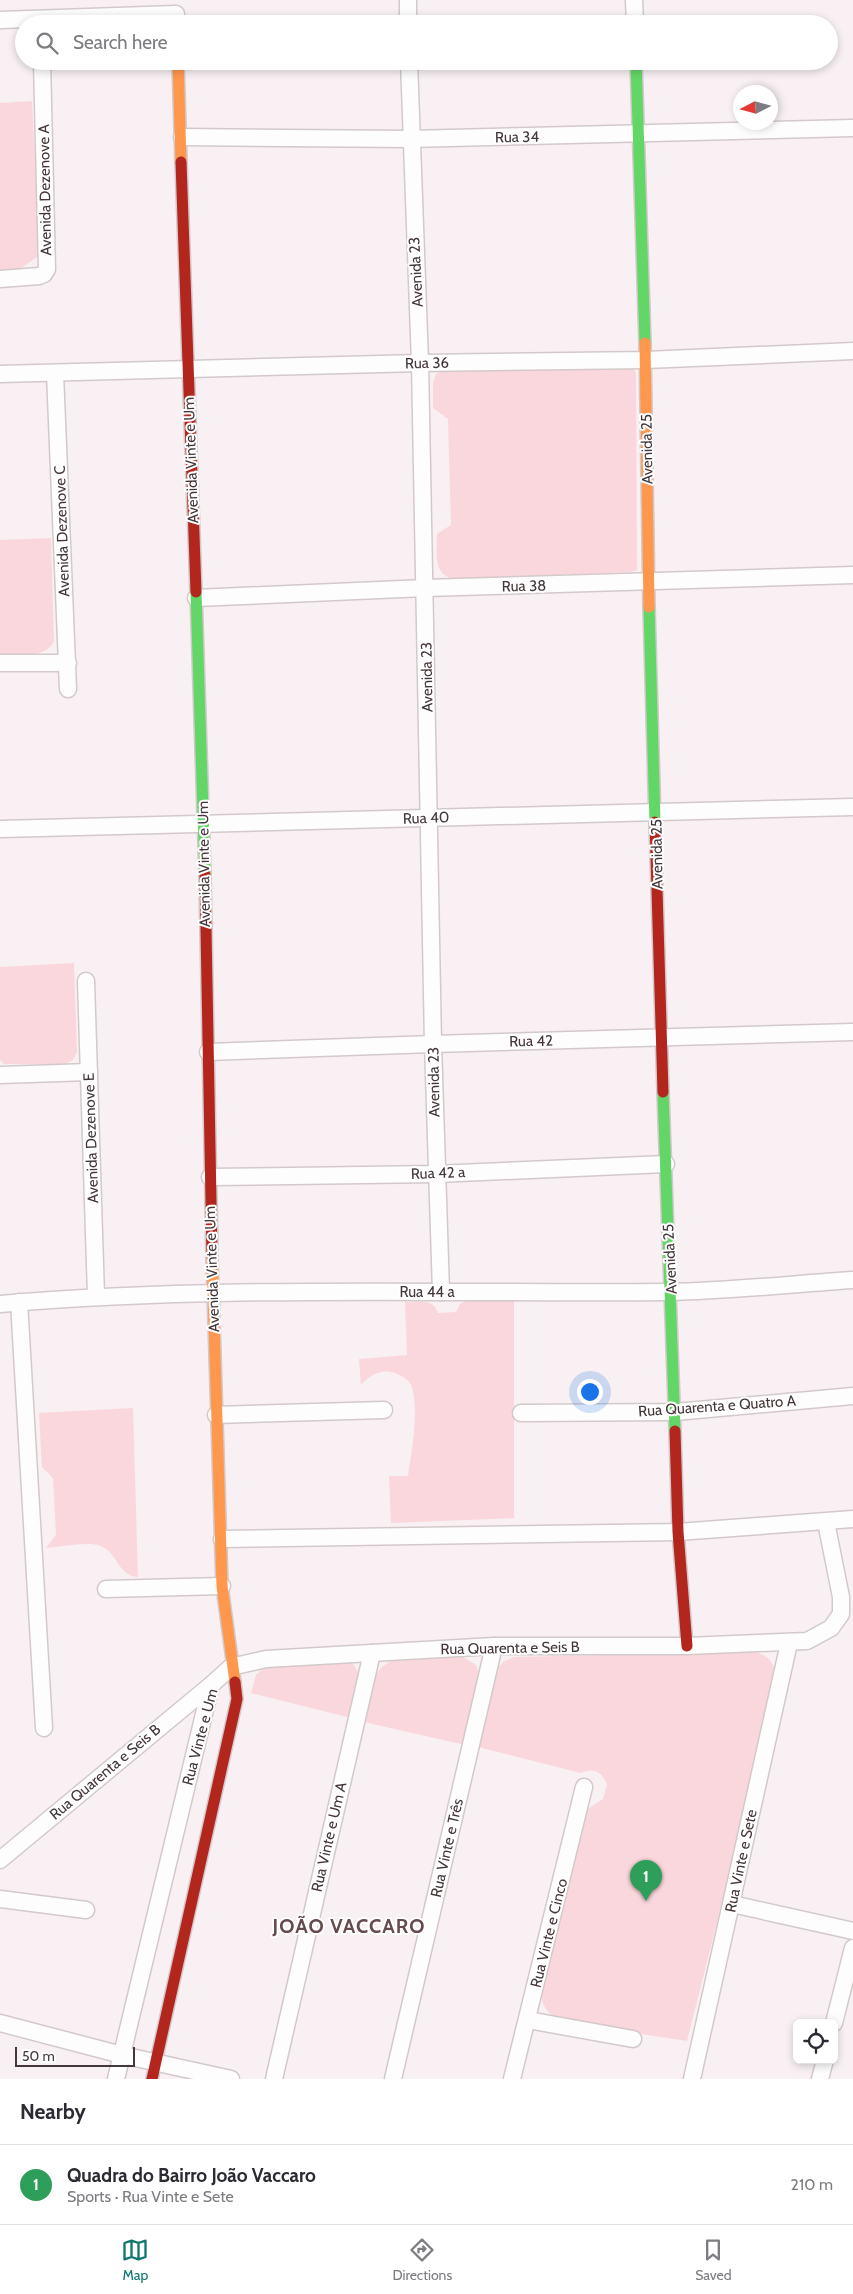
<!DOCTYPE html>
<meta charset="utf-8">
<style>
:root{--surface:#fff;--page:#f7f7f7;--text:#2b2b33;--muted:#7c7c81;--line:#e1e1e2;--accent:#0f766e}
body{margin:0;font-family:Cabin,sans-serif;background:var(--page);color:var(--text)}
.controls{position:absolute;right:15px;bottom:15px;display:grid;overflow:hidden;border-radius:8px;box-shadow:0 2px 8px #0003}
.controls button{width:45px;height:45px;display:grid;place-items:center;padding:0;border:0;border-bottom:1px solid var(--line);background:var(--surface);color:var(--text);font:25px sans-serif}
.compass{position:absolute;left:733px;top:85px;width:45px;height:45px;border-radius:50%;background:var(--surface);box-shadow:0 2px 8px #0003;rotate:264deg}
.scale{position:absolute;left:15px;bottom:12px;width:120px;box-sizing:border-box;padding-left:5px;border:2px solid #453739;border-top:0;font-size:14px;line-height:18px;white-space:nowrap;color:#453739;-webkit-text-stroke:4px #fff;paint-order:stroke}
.you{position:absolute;left:589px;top:1391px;width:18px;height:18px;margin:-12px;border:4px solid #fff;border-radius:50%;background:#1a73e8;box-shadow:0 0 0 8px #1a73e833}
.badge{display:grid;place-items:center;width:32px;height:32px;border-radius:50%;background:var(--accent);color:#fff;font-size:16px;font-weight:700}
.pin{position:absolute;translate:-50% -41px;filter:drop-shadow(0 1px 2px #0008)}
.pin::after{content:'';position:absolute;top:26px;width:18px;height:15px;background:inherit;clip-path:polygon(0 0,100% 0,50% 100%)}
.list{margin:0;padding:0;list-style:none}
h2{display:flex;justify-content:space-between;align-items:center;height:65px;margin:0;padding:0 20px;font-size:21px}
h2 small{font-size:16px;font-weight:400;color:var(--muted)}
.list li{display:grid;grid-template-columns:32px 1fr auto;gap:15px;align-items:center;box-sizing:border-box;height:80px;padding:0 20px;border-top:1px solid var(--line)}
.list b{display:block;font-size:19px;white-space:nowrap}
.list p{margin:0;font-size:16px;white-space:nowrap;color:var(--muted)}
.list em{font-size:16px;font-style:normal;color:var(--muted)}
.icon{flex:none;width:28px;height:28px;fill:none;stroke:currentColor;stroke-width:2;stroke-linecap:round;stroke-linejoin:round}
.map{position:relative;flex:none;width:853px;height:2079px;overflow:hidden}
.search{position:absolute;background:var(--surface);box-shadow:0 2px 8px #0003;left:15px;right:15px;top:15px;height:55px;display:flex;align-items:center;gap:12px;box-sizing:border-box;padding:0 18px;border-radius:28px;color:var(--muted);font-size:19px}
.sheet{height:145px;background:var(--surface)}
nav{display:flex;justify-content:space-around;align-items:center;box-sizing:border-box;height:70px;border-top:1px solid var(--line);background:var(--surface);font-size:14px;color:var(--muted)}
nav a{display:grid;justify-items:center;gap:2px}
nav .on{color:var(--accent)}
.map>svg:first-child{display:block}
</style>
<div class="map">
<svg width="853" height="2079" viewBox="0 0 853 2079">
<rect width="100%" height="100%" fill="#f8f0f2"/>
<g fill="#fad7dc">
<path d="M32 101 39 241 37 257 20 269 0 272V103Z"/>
<path d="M630 366 636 372 637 570 631 572 454 579C432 574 437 552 437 534L451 525 448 419 433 408V382L436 374 442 371Z"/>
<path d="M51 538 54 641C45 660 18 654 0 654V540Z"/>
<path d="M74 963 77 1052 73 1060 65 1064H4L0 1060V967Z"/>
<path d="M467 1300H514V1518L391 1523 389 1476H408C412 1450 418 1417 413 1391 412 1381 401 1374 391 1372 379 1370 369 1376 361 1385L359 1359 407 1355 405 1302C419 1302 433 1298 438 1313L456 1312 460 1304Z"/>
<path d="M133 1408 138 1577C117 1575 118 1553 101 1546 89 1541 60 1547 46 1548L56 1535 53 1478 42 1467 39 1413Z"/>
<path d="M755 1652C766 1655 773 1660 775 1672L754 1776 687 2041 563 2022C550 2016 542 2008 541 1994L585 1811 603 1799 607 1785C603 1772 593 1767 581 1773L478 1747 497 1669 503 1662 514 1657Z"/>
<path d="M463 1657 476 1665 480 1677 465 1745 364 1722C369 1702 370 1665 394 1661Z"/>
<path d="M346 1660 354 1665 359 1674 351 1718 251 1693 256 1675 266 1666Z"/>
</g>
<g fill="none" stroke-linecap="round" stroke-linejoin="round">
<defs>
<g id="street">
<path d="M408 0V24"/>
<path d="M634 0 635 24"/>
<path d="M0 20 176 14"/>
<path d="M409 61 420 363 433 1044 441 1292"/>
<path d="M182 137 410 139 853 128"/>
<path d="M0 279 39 276 44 274 47 269 42 61"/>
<path d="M55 373 68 689"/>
<path d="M0 374 420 363 646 360 853 351"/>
<path d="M196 598 425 588 853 575"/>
<path d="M0 663H68"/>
<path d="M0 829 853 807"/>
<path d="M86 981 96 1296"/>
<path d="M208 1052 433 1044 853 1032"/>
<path d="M0 1075 89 1072"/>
<path d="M210 1177 436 1174 666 1164"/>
<path d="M19 1302 44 1728"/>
<path d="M0 1304C222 1285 446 1294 669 1292 730 1291 792 1284 853 1280"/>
<path d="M521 1413 675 1412 853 1396"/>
<path d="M216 1415 384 1410"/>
<path d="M222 1539 678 1532 853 1519"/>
<path d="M106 1589 222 1586"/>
<path d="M0 1860 211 1685"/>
<path d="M0 1899 86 1910"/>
<path d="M732 1904 853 1931"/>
<path d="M528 2020 633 2039"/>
<path d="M0 2023 122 2055 231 2079"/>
<path d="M834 2023 853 1948"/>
<path d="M116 2079 211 1685 231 1667 266 1659 494 1646H687L807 1641 831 1628 841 1614V1597L826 1522"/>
<path d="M274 2079 372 1653"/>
<path d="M393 2079 494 1646"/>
<path d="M512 2079 584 1787"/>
<path d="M692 2079 789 1643"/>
<path d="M820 2079 825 2060"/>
</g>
<g id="fast">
<path d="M636 61 645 343"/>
<path d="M196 592 205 875"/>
<path d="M649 607 655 822"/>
<path d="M663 1092 675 1431"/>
</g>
<g id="slow">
<path d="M178 61 181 162"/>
<path d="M645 343 649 607"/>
<path d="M212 1256 222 1586 235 1682"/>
</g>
<g id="jam">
<path d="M181 162 196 592"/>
<path d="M655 822 663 1092"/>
<path d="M205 875 212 1256"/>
<path d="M675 1431 678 1532 687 1646"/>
<path d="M152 2079 237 1699 235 1682"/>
</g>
</defs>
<use href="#street" stroke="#d3c9ca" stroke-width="19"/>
<use href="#fast" stroke="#d3c9ca" stroke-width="14"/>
<use href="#slow" stroke="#d3c9ca" stroke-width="14"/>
<use href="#jam" stroke="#d3c9ca" stroke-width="14"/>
<use href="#street" stroke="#fefdfd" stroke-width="16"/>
<use href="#fast" stroke="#63d668" stroke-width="11"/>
<use href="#slow" stroke="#ff974d" stroke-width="11"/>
<use href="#jam" stroke="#b3261e" stroke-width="11"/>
</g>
<g text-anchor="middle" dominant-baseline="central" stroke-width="4" stroke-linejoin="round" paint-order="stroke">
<g font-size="15" fill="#453739" stroke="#fff">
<text transform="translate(517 137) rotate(-1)">Rua 34</text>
<text transform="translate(45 190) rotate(-91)">Avenida Dezenove A</text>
<text transform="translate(416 272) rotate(-93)">Avenida 23</text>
<text transform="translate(427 363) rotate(-1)">Rua 36</text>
<text transform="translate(647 449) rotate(-91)">Avenida 25</text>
<text transform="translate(191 460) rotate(-92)">Avenida Vinte e Um</text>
<text transform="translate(62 531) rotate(-92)">Avenida Dezenove C</text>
<text transform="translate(524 586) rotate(-1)">Rua 38</text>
<text transform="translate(427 677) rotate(-91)">Avenida 23</text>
<text transform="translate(426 818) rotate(-2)">Rua 40</text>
<text transform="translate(657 854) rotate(-91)">Avenida 25</text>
<text transform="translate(204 864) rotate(-91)">Avenida Vinte e Um</text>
<text transform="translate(531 1041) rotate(-1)">Rua 42</text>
<text transform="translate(434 1082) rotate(-91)">Avenida 23</text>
<text transform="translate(91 1138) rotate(-92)">Avenida Dezenove E</text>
<text transform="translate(438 1173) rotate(-2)">Rua 42 a</text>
<text transform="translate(670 1259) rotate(-93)">Avenida 25</text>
<text transform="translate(212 1269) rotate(-92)">Avenida Vinte e Um</text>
<text x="427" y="1292">Rua 44 a</text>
<text transform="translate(717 1406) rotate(-4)">Rua Quarenta e Quatro A</text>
<text transform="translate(510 1648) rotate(-1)">Rua Quarenta e Seis B</text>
<text transform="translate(200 1737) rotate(-75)">Rua Vinte e Um</text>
<text transform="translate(105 1772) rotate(-40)">Rua Quarenta e Seis B</text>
<text transform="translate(329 1837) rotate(-77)">Rua Vinte e Um A</text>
<text transform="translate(447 1848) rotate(-77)">Rua Vinte e Três</text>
<text transform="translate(741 1861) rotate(-78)">Rua Vinte e Sete</text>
<text transform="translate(549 1933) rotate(-76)">Rua Vinte e Cinco</text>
</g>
<g font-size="20" font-weight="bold" letter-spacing="1" fill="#674a4e" stroke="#fff">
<text x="349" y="1926">JOÃO VACCARO</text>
</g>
</g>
</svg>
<div class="controls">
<button><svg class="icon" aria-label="locate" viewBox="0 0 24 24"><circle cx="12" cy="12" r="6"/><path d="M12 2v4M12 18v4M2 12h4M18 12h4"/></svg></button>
</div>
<svg class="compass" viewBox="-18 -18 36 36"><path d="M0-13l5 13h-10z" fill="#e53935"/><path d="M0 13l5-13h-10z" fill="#7c7c81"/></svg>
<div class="scale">50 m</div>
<div class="you"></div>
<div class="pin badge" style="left:646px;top:1901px;background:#2e9e5b">1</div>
<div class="search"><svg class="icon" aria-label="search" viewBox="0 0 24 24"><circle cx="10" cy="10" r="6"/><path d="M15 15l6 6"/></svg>Search here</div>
</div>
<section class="sheet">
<h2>Nearby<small></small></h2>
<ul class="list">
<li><span class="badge" style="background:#2e9e5b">1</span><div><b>Quadra do Bairro João Vaccaro</b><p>Sports · Rua Vinte e Sete</p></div><em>210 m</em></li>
</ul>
</section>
<nav>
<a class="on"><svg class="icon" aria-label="map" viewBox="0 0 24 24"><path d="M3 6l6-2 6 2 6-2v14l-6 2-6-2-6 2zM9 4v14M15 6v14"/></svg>Map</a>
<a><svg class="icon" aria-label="directions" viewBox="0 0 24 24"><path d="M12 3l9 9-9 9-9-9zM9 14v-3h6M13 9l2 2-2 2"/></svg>Directions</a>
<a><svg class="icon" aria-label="saved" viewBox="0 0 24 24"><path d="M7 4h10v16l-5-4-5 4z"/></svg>Saved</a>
</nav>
